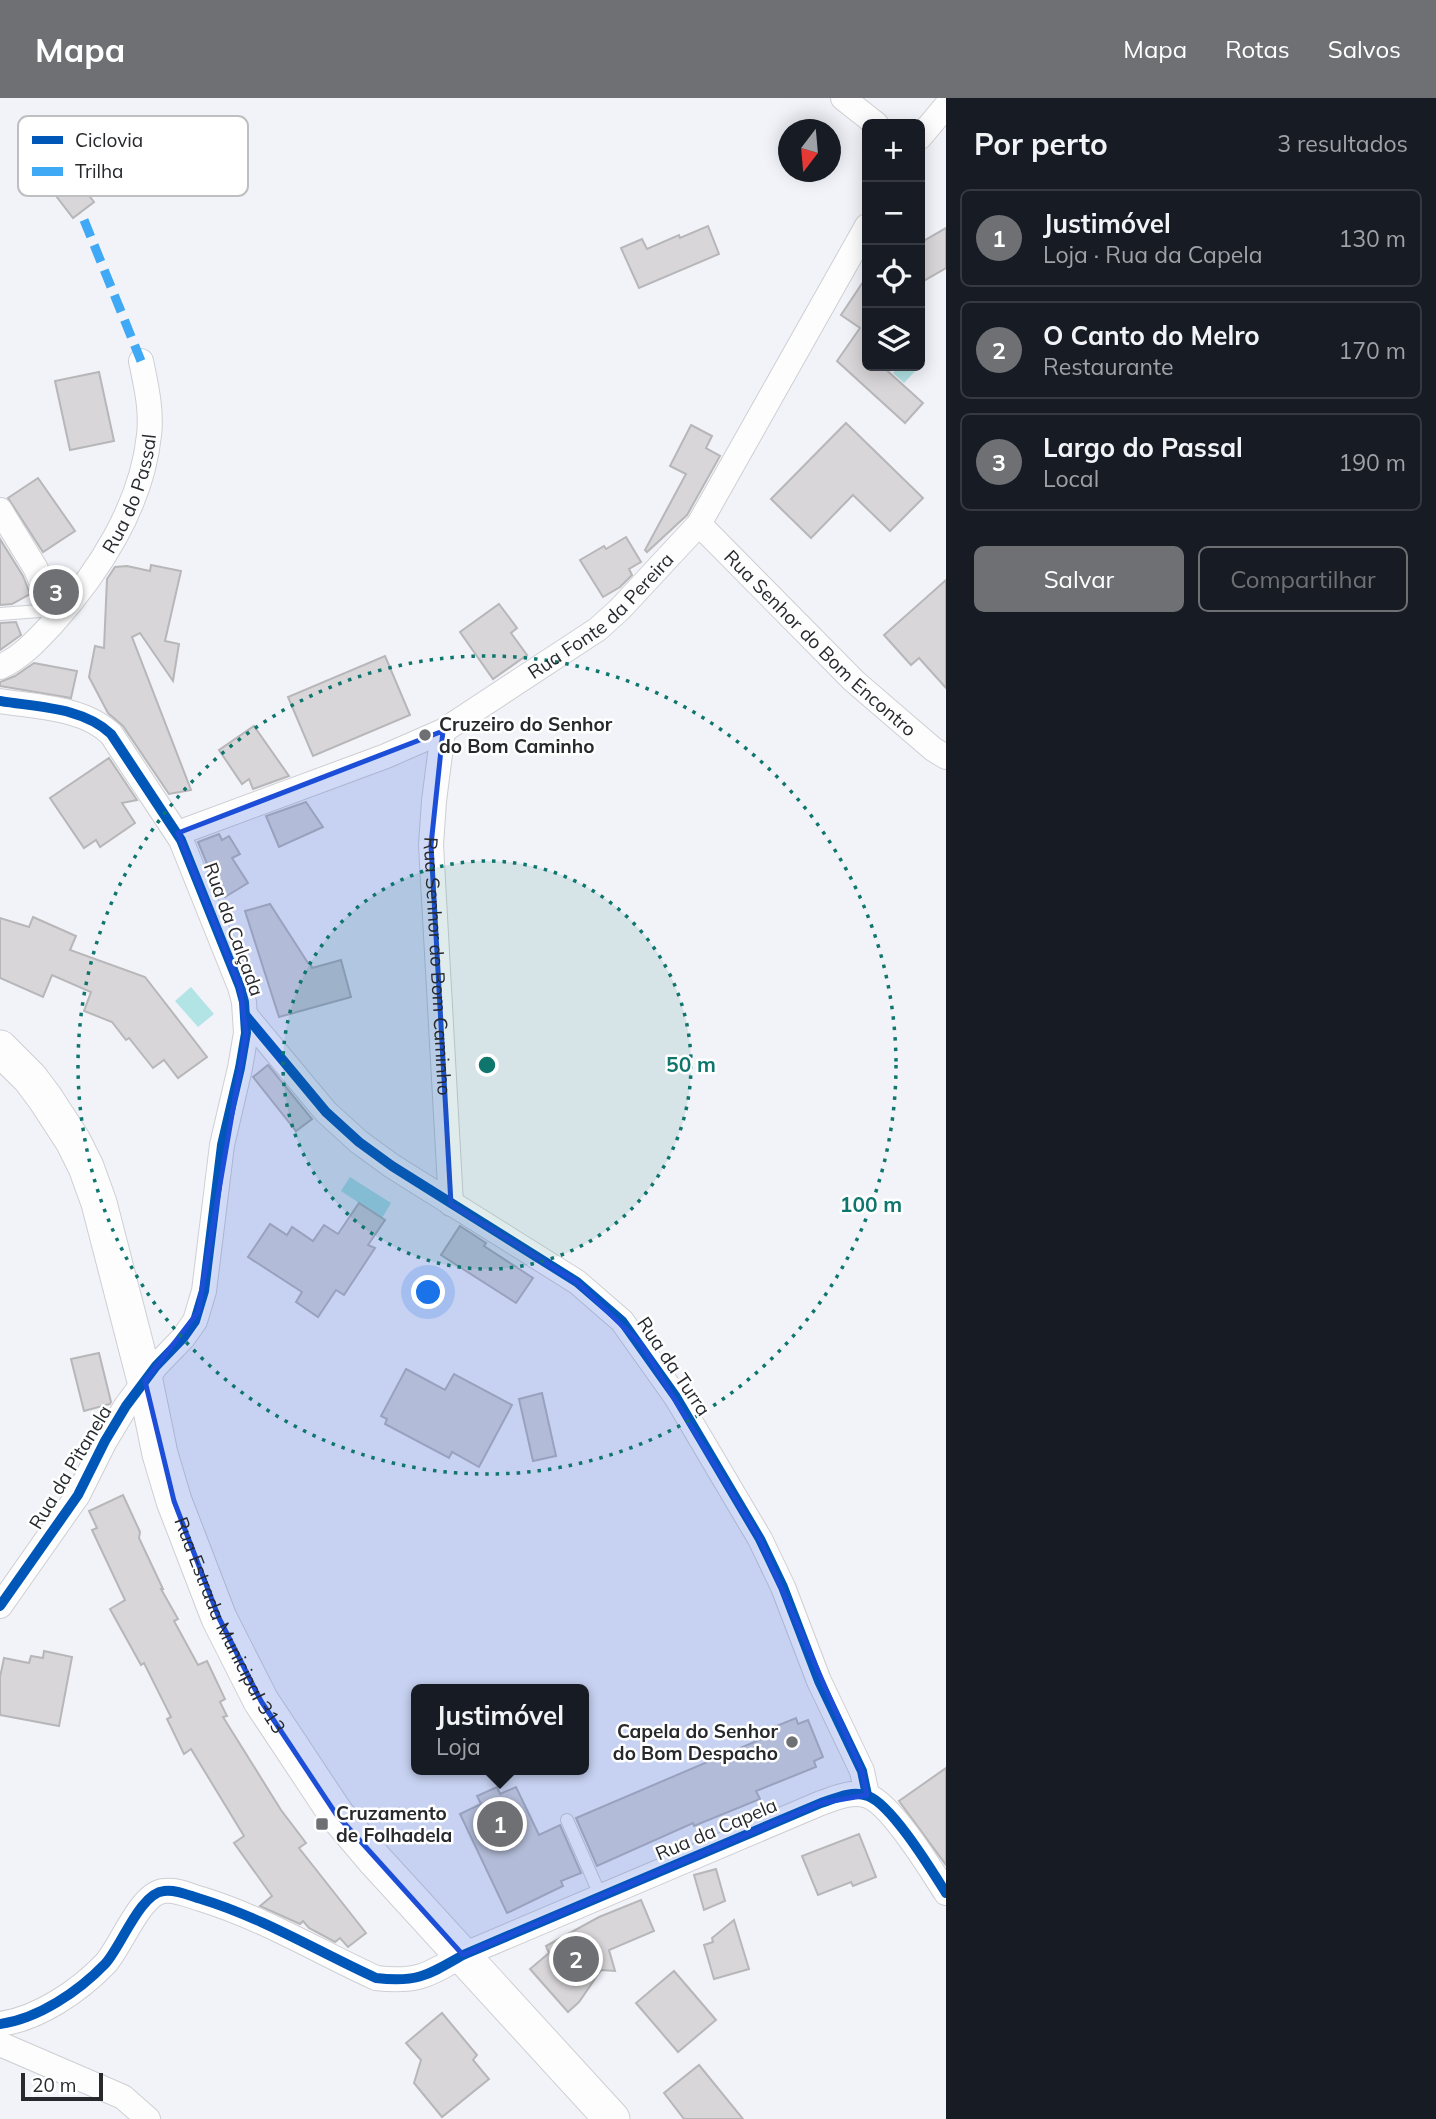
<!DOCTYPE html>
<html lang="pt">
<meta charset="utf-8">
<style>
:root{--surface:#171b24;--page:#242831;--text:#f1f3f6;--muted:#9ea1a6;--line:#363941;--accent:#6e7074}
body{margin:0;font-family:Mulish,sans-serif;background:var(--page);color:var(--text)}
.controls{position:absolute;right:21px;top:21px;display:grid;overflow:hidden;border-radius:10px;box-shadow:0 4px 18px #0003}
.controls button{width:63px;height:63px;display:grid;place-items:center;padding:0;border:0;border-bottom:2px solid var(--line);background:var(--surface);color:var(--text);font:35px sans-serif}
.compass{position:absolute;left:778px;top:21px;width:63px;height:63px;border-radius:50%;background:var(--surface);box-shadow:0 4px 18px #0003;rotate:196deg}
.scale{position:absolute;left:21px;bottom:18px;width:82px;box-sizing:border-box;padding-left:7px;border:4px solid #27292c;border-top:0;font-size:19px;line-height:24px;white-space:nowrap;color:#27292c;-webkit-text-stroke:5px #fff;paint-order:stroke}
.you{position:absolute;left:429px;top:1195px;width:24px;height:24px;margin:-18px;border:5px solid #fff;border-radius:50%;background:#1a73e8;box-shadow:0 0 0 10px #1a73e833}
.badge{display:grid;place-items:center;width:46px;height:46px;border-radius:50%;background:var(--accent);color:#fff;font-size:23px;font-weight:700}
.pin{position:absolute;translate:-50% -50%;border:4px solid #fff;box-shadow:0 2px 7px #0006}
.popup{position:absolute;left:411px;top:1586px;width:178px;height:91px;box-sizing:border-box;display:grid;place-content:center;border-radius:10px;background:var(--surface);filter:drop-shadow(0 2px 5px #0005);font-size:23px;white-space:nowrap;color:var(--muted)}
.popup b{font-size:26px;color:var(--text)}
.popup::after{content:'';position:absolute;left:50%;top:100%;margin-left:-14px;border:14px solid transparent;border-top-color:var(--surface)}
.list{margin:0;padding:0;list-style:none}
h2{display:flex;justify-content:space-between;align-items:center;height:91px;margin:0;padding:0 28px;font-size:30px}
h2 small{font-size:23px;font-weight:400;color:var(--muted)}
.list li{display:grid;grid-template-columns:46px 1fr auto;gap:21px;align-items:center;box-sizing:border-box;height:98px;margin:0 14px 14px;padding:0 14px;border:2px solid var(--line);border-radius:10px}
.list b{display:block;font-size:26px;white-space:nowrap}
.list p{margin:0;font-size:23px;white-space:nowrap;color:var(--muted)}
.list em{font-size:23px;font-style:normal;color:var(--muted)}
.actions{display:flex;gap:14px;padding:21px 28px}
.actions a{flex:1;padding:16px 0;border:2px solid var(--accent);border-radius:10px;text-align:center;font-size:24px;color:var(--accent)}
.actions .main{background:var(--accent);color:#fff}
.icon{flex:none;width:38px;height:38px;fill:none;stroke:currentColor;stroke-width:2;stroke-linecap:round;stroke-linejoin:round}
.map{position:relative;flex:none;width:946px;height:2021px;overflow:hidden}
header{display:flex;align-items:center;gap:42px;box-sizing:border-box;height:98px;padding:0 35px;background:var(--accent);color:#fff}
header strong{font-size:33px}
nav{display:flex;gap:38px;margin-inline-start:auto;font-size:24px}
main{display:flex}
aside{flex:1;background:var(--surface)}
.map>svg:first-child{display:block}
</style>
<header>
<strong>Mapa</strong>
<nav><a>Mapa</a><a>Rotas</a><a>Salvos</a></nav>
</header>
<main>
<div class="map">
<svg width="946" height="2021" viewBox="0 0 946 2021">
<rect width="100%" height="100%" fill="#f2f3f9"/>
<g fill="#b2e4e6">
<path d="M899 268H920L904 285 893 275Z"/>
<path d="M191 889 214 916 198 929 175 903Z"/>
<path d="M350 1079 391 1105 382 1120 341 1093Z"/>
</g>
<g fill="#d8d6d8" stroke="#b7b6b8" stroke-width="2">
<path d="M65 58 80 79 77 82 94 104 73 120 40 77Z"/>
<path d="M708 128 719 156 639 190 621 150 642 141 647 151 679 137 680 140Z"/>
<path d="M946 130V170L920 185V145Z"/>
<path d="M867 178V268H882L923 305 905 325 837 263 860 230 841 217Z"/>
<path d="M99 274 114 343 70 352 55 283Z"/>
<path d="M846 325 923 400 890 433 853 397 811 440 771 401Z"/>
<path d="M691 327 712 338 706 350 720 358 687 417 647 454 645 452 686 376 670 368Z"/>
<path d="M38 380 75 433 43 454 8 400Z"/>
<path d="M626 439 641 464 629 471 632 477 620 489 603 499 580 462 604 448 606 451Z"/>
<path d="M0 441 23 478 30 496 12 506 0 507Z"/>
<path d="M151 467 181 473 165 543 179 546 173 583 140 535 132 539 191 692 169 696 123 628 108 615 89 579 95 548 104 550 107 481 115 469 127 468 150 473Z"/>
<path d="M946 482V590L919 560 911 567 884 537Z"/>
<path d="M499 506 517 530 511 535 527 557 493 581 460 534Z"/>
<path d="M16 524 21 537 0 552V525Z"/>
<path d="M385 558 410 617 313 658 288 599Z"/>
<path d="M34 565 77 573 71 600 0 588V584L15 578Z"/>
<path d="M254 628 289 678 253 691 249 681 242 686 219 652Z"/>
<path d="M109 660 137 702 122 705 135 725 100 749 96 742 84 750 50 700Z"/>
<path d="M306 704 323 729 279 749 266 718Z"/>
<path d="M219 736 222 742 229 738 240 756 232 760 248 785 225 799 212 778 198 744Z"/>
<path d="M270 806 308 865 310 864 312 870 341 862 351 899 279 919 245 813Z"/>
<path d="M33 819 76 838 70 852 145 879 207 959 178 980 164 962 153 970 129 940 126 942 112 924 84 913 91 894 52 877 43 899 0 880V820L29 829Z"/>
<path d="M268 967 312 1021 296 1033 253 979Z"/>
<path d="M359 1105 385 1122 368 1147 375 1150 344 1197 336 1192 318 1219 296 1204 302 1194 248 1159 270 1126 287 1137 292 1129 313 1143 324 1127 338 1136Z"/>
<path d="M460 1128 486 1145 484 1148 533 1180 516 1205 441 1157Z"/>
<path d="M99 1255 111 1304 110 1306 84 1313 71 1261Z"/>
<path d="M406 1271 445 1292 454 1276 512 1307 479 1369 452 1354 449 1360 385 1326 387 1321 381 1318Z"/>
<path d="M542 1295 556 1358 533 1363 519 1301Z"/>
<path d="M123 1397 140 1434 139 1440 163 1491H161L178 1521 174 1523 198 1567 207 1563 225 1601 220 1604 227 1618 223 1619 281 1712 306 1745 299 1750 366 1835 348 1849 340 1840 335 1844 309 1830 303 1823 300 1826 260 1808 272 1798 234 1745 244 1738 191 1651 184 1656 167 1621 171 1619 144 1565 141 1567 110 1511 125 1502 92 1432 97 1430 89 1413Z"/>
<path d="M44 1553 72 1559 59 1628 0 1617V1579L4 1560 29 1565 31 1558 43 1560Z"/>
<path d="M796 1620 798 1626 808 1622 823 1659 814 1663 816 1669 756 1693 760 1701 694 1728 693 1725 597 1768 576 1720 766 1639 764 1633Z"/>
<path d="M946 1670V1767L899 1703Z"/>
<path d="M497 1689 500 1696 516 1689 539 1737 560 1727 581 1775 561 1783 563 1788 507 1815 460 1716 481 1706 477 1698Z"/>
<path d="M859 1736 876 1779 853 1788 851 1784 818 1797 802 1758Z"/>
<path d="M716 1771 725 1803 704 1812 694 1777Z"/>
<path d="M641 1802 654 1833 609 1852 615 1873 601 1872 579 1904 568 1914 530 1871 549 1855 546 1848 599 1819Z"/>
<path d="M734 1822 749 1871 714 1881 704 1847 713 1844 712 1840Z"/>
<path d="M674 1873 716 1922 678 1954 636 1905Z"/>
<path d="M442 1915 477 1957 473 1962 489 1981 442 2019 414 1985 421 1962 406 1945Z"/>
<path d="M699 1967 743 2021H684L664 1995Z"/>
</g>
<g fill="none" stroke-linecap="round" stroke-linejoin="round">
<defs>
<g id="service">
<path d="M0 516 53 512"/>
<path d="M567 1722 601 1799"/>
</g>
<g id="minor">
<path d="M843 0 876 26"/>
<path d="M920 39 946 8"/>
<path d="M0 412 36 471 56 521"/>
<path id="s1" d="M699 426 854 583 933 651 946 659"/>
<path id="s2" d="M0 569C22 559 37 542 53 525 99 474 142 407 149 337 152 312 146 287 141 263"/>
<path d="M0 603C36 609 83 609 111 636L181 742 240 889 244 904 246 935 240 970 222 1047 204 1193 195 1223 183 1240 156 1268 126 1308 105 1343 78 1397 0 1508"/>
<path id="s3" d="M443 633 434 703 431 747 451 1106"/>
<path id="s4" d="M178 735 386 658 443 633 598 531 620 511 699 426 867 128"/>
<path d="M246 918 326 1014 359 1044 392 1068 577 1184 622 1223 676 1299 760 1441 783 1489 819 1583 862 1673 867 1697"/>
<path d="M0 1926C38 1921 79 1893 105 1866 121 1849 140 1795 164 1793 176 1791 190 1798 201 1801 263 1820 317 1853 376 1880 417 1885 428 1877 463 1857L821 1705C836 1700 852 1692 868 1698 892 1707 932 1773 946 1795"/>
<path d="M0 1946 123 1999 148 2021"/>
</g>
<g id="secondary">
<path id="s5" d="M0 950 30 980 45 1000 73 1043 86 1069 99 1105 145 1283 160 1356 174 1403 219 1520 261 1603 336 1716 375 1762 612 2021"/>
</g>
</defs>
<use href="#service" stroke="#cecfd3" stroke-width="14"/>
<use href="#minor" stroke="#cecfd3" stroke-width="26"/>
<use href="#secondary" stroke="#cecfd3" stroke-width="37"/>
<use href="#service" stroke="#fdfdfe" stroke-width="12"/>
<use href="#minor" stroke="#fdfdfe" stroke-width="24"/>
<use href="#secondary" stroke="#fdfdfe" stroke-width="35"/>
<path stroke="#3fa9f5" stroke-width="9" stroke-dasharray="18 9" stroke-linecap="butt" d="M84 122 141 263"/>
<defs>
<g id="cycleway">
<path d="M0 603C36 609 83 609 111 636L181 742 240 889 244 904 246 935 240 970 222 1047 204 1193 195 1223 183 1240 156 1268 126 1308 105 1343 78 1397 0 1508"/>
<path d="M246 918 326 1014 359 1044 392 1068 577 1184 622 1223 676 1299 760 1441 783 1489 819 1583 862 1673 867 1697"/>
<path d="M0 1926C38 1921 79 1893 105 1866 121 1849 140 1795 164 1793 176 1791 190 1798 201 1801 263 1820 317 1853 376 1880 417 1885 428 1877 463 1857L821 1705C836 1700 852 1692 868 1698 892 1707 932 1773 946 1795"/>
</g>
</defs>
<use href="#cycleway" stroke="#fff" stroke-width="15"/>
<use href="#cycleway" stroke="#0057b8" stroke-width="10"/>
</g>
<path fill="#1d4ed8" fill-opacity="0.2" stroke="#1d4ed8" stroke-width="5" stroke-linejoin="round" d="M443 633 431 747 451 1106 577 1184 641 1246 760 1441 862 1673 867 1697 821 1705 463 1857 336 1716 261 1603 219 1520 174 1403 145 1283 198 1214 246 935 240 889 178 735Z"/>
<circle cx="487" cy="967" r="204" fill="#0f766e" fill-opacity=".12"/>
<g fill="none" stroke="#0f766e" stroke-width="3.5" stroke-dasharray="3.5 7">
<circle cx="487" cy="967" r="204"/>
<circle cx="487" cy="967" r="409"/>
</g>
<g fill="#6e7074" stroke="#fff" stroke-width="2.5">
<circle cx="425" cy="637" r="7"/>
<circle cx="792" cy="1644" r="7"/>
<rect x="315" y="1719" width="14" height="14" rx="3.5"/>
</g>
<g text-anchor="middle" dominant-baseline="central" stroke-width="5" stroke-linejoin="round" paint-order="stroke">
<g font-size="19" fill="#27292c" stroke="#fff">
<text stroke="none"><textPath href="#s2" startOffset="222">Rua do Passal</textPath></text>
<text stroke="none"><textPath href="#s4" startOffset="480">Rua Fonte da Pereira</textPath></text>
<text stroke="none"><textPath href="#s1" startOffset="170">Rua Senhor do Bom Encontro</textPath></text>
<text transform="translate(234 831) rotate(70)">Rua da Calçada</text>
<text stroke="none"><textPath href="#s3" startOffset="236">Rua Senhor do Bom Caminho</textPath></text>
<text transform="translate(674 1268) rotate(56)">Rua da Turra</text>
<text transform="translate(70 1369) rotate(-59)">Rua da Pitanela</text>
<text stroke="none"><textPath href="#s5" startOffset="630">Rua Estrada Municipal 313</textPath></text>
<text transform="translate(716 1731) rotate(-23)">Rua da Capela</text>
</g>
<g font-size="19" font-weight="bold" fill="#27292c" stroke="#fff" text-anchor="start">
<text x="439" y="626">Cruzeiro do Senhor<tspan x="439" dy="22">do Bom Caminho</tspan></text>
<text x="778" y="1633" text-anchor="end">Capela do Senhor<tspan x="778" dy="22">do Bom Despacho</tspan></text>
<text x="336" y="1715">Cruzamento<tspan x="336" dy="22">de Folhadela</tspan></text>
</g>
</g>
<rect x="18" y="18" width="230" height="80" rx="10" fill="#fff" stroke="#bebfc0" stroke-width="2"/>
<rect x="32" y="38" width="31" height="8" fill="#0057b8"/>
<rect x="32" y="69" width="31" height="9" fill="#3fa9f5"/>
<g font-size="19" fill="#27292c">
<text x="75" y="49">Ciclovia</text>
<text x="75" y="80">Trilha</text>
</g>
<circle cx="487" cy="967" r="10" fill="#0f766e" stroke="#fff" stroke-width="3.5"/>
<g font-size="21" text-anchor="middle" font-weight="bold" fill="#0f766e" stroke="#fff" stroke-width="5" stroke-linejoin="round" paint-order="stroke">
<text x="691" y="974">50 m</text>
<text x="871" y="1114">100 m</text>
</g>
</svg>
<div class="controls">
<button>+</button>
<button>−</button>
<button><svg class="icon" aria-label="locate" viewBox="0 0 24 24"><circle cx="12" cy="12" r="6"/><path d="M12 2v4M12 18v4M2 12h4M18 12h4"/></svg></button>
<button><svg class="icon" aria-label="layers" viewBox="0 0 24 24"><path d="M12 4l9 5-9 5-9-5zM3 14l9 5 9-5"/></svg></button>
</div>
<svg class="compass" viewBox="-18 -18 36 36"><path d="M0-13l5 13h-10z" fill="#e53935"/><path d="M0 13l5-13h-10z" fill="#9ea1a6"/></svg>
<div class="scale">20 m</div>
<div class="you"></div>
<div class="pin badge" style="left:500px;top:1726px">1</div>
<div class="popup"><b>Justimóvel</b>Loja</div>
<div class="pin badge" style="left:576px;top:1861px">2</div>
<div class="pin badge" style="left:56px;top:494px">3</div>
</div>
<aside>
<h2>Por perto<small>3 resultados</small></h2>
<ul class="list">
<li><span class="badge">1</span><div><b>Justimóvel</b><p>Loja · Rua da Capela</p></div><em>130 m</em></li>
<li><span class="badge">2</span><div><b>O Canto do Melro</b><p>Restaurante</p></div><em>170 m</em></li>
<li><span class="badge">3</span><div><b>Largo do Passal</b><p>Local</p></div><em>190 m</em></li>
</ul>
<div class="actions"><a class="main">Salvar</a><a>Compartilhar</a></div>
</aside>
</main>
